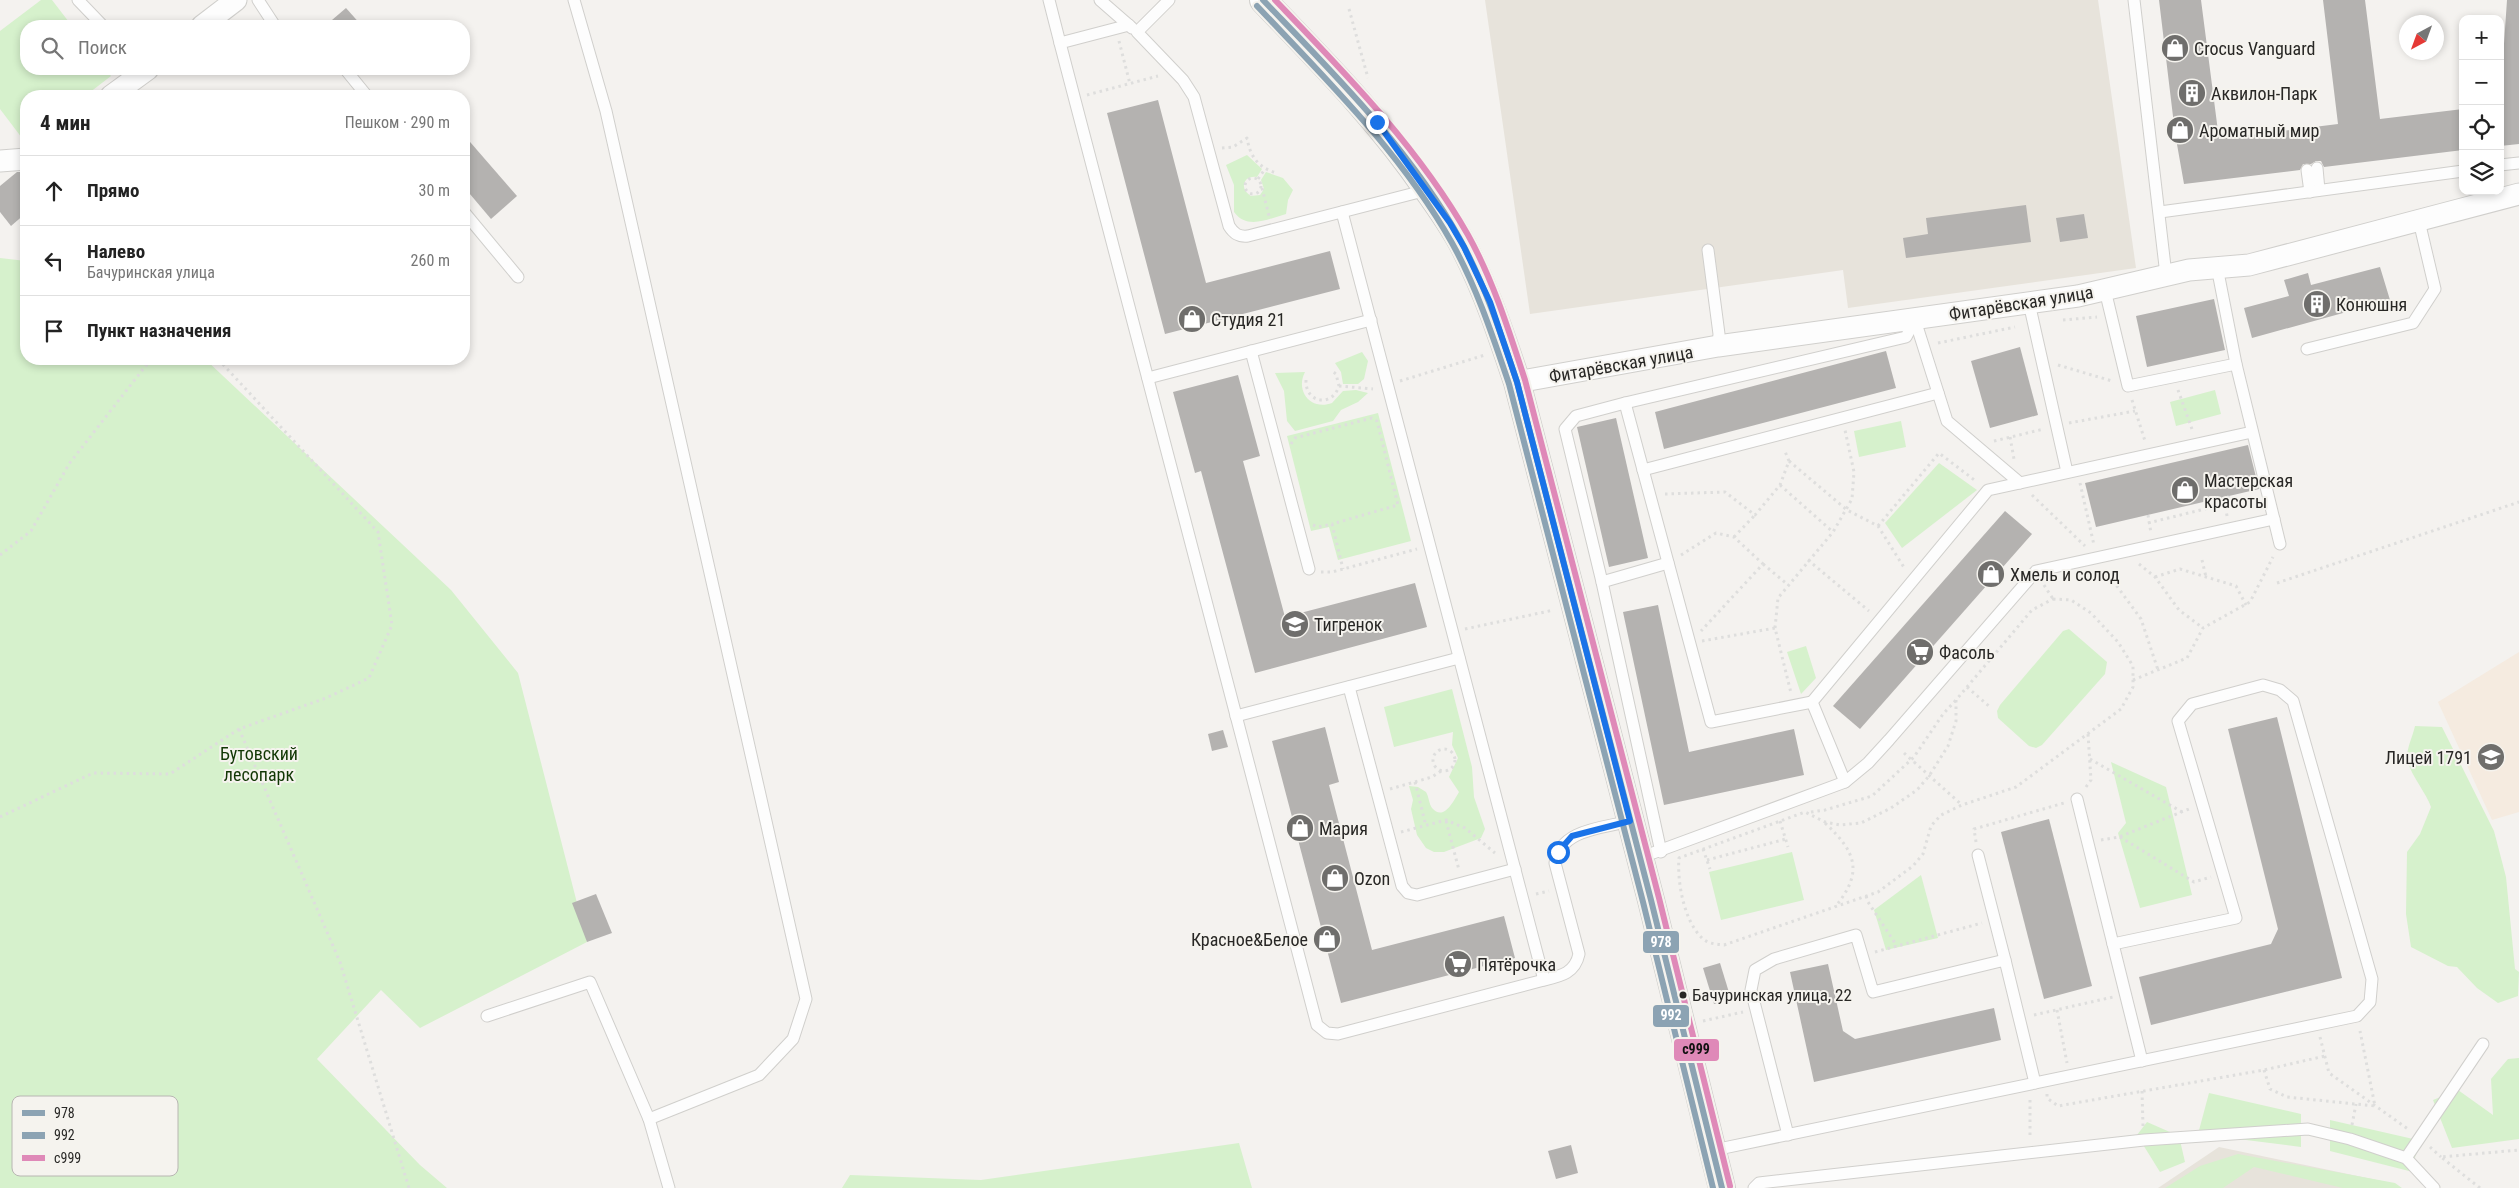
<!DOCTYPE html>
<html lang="ru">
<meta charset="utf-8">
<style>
:root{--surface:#fff;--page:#f6f6f6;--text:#222;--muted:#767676;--line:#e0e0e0}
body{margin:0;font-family:"Roboto Condensed",sans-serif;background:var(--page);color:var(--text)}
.controls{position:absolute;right:15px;top:15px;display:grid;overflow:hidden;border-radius:10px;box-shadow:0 2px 8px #0003}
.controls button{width:45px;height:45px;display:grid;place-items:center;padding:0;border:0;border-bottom:1px solid var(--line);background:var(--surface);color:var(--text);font:25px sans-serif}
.compass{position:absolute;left:2399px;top:15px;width:45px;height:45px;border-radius:50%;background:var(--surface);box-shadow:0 2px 8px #0003;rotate:221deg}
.stop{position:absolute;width:15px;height:15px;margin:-11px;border:4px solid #1a73e8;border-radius:50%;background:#fff}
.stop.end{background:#1a73e8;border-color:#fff;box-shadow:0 1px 5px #0008}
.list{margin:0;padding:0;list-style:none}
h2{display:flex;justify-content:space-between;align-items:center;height:65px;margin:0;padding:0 20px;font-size:21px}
h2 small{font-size:16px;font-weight:400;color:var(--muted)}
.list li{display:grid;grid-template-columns:32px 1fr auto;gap:15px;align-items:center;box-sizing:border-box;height:70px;padding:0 20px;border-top:1px solid var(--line)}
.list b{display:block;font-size:19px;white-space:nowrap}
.list p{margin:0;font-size:16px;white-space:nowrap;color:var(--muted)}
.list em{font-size:16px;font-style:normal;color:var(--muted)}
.icon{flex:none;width:28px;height:28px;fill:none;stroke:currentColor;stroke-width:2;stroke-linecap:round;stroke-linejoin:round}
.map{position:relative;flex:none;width:2519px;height:1188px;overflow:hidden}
.search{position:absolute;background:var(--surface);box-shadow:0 2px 8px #0003;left:20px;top:20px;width:450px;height:55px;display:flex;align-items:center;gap:12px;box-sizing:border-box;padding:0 18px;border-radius:20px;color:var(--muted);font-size:19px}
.panel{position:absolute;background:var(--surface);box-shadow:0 2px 8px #0003;left:20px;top:90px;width:450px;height:275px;border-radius:20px}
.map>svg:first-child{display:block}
</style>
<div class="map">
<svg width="2519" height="1188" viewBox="0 0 2519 1188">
<rect width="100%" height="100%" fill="#f4f2ef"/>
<path fill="#f5ebe0" d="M2519 652V812L2492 820 2438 702Z"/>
<g fill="#e7e3db">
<path d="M1485 0H2098L2136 268 1848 308 1843 270 1530 314Z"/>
<path d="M2219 1147 2386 1182 2388 1188H2158Z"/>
</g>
<g fill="#d6f1cc">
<path d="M41 0H52L72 26H26V69H105L111 76 85 96H26L25 142 0 109V31Z"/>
<path d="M1247 155 1262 169 1257 177C1243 175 1239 189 1251 196L1260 195 1264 189 1261 180 1266 172 1283 178 1293 190 1288 200 1286 214C1268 219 1247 230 1234 212V185L1226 165Z"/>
<path d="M0 258 26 261V359H205L451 590 518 673 587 942 420 1028 381 990 317 1059 420 1165 447 1188H0Z"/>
<path d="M1362 352 1368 361 1364 379 1358 384H1343L1341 372 1335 363Z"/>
<path d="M1305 372C1295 391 1311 411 1332 403L1343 391 1356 390 1368 393 1358 402 1341 410 1333 421 1295 431 1287 421 1284 391 1275 373Z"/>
<path d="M2215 390 2221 414 2176 426 2170 402Z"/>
<path d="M1378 413 1411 541 1338 560 1329 527 1311 531 1287 436Z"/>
<path d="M1901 421 1906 447 1859 457 1854 431Z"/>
<path d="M1939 463 1977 490 1902 548 1885 523Z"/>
<path d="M2069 629 2107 662 2105 674 2042 745 2036 748 2029 746 1998 718 1997 711 2000 705 2063 631Z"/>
<path d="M1806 646 1816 678 1801 694 1787 652Z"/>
<path d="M1452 689 1472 767 1474 797 1485 829 1481 838 1444 852H1434L1426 848 1417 835 1411 809 1413 800 1409 786 1418 787 1426 792C1429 797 1429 804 1432 808 1444 822 1454 800 1459 792L1449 777 1458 758 1452 745 1453 732 1394 747 1384 707Z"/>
<path d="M2415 726 2442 727 2494 831 2506 877 2515 969 2519 972 2518 996 2498 1003 2477 988 2457 967 2448 966 2411 947 2406 914 2407 852 2420 834 2431 807C2426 792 2408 772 2407 757 2407 748 2413 735 2415 726Z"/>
<path d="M2111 762 2166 787 2192 895 2140 908 2118 833 2126 823Z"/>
<path d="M1792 852 1804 900 1721 920 1709 872Z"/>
<path d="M1921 875 1938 938 1886 950 1874 910Z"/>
<path d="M2519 1058V1139L2452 1148 2433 1100 2458 1090 2493 1115 2491 1079 2508 1059Z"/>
<path d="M2209 1093 2301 1114V1147L2198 1134Z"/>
<path d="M2330 1120 2422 1141 2409 1171 2330 1151Z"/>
<path d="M2147 1122 2179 1136 2185 1162 2160 1172 2137 1135Z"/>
<path d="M1239 1143 1252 1188H842L850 1175 981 1180Z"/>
<path d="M2238 1154 2395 1183 2402 1188H2343L2254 1167 2223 1188H2165L2200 1166Z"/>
</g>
<g fill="#b4b2b0">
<path d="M2159 0H2201L2219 139 2338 124 2323 0H2365L2380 119 2463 109V150L2324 167 2321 161H2316L2311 164H2303L2300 170 2184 184 2175 133Z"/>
<path d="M2507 0H2519V144L2500 146V105H2502L2504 74 2502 73Z"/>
<path d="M346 8 362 26H325Z"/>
<path d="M1158 100 1206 283 1330 251 1340 289 1165 334 1107 113Z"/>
<path d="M464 135 517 196 491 219 464 187Z"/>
<path d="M17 172H21L26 179V213L11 226 0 212V186Z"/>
<path d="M2026 205 2031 242 1906 258 1903 238 1928 234 1926 218Z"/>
<path d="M2084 214 2088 238 2060 242 2056 218Z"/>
<path d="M2380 267 2390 300 2252 338 2244 308 2289 296 2284 280 2308 273 2311 285Z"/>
<path d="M2214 299 2225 350 2147 367 2136 316Z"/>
<path d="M2020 347 2038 415 1990 428 1971 361Z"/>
<path d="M1886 351 1896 388 1664 449 1655 412Z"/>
<path d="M1238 375 1260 456 1243 461 1285 617 1415 583 1427 627 1255 673 1201 471 1195 473 1173 392Z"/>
<path d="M1616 418 1648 558 1609 567 1577 427Z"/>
<path d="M2248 445 2259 489 2096 527 2085 483Z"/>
<path d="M2005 511 2032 534 1860 729 1833 706Z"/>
<path d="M1658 605 1689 752 1794 729 1804 775 1664 805 1623 612Z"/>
<path d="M2277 717 2342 978 2151 1025 2139 977 2271 944 2278 929 2228 729Z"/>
<path d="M1325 727 1339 782 1329 785 1372 950 1504 916 1515 958 1341 1003 1272 741Z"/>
<path d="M1223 730 1228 747 1212 751 1208 734Z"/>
<path d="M2049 819 2092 986 2044 999 2001 832Z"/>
<path d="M596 894 612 933 587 942 572 903Z"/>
<path d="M1720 963 1731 999 1714 1004 1703 968Z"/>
<path d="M1828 964 1843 1031 1855 1039 1994 1008 2001 1040 1814 1082 1790 972Z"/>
<path d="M1571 1145 1578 1173 1556 1179 1548 1151Z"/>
</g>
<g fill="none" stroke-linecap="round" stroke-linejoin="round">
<defs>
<g id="service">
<path d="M78 0 103 26"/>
<path d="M258 0 275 26"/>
<path d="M574 0 606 111 806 999 793 1039 759 1075 649 1119"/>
<path d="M1049 0 1060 43"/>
<path d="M1100 0 1132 28"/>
<path d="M1169 0 1137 32 1183 80 1194 97 1229 226C1234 234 1239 237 1248 236L1427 190"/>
<path d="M2134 0 2166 275"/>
<path d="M1129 25 1060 43 1317 1025 1327 1033 1338 1034 1544 980"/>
<path d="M345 69 367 96"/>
<path d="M2500 165 2519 163"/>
<path d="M2317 168 2319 190"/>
<path d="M2307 170 2310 192"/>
<path d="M464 212 518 277"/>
<path d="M1342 212 1544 980C1561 976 1575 973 1579 954L1555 863C1560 829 1603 828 1630 821"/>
<path d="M2160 212 2463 171"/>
<path d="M1708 250 1719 334 1718 346"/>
<path d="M2217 267 2236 364 2280 544"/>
<path d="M2105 290 2128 386 2236 364"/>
<path d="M2029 303 2067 472"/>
<path d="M1915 320 1947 421 2020 483"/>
<path d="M2307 349 2413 323 2435 289 2419 221"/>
<path d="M1251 351 1309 569"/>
<path d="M1148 378 1371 320"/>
<path d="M1625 403 1711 722 1812 702"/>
<path d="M1643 470 1938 393"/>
<path d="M1602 582 1668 563"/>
<path d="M1349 687 1402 886 1408 893 1417 895 1515 869"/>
<path d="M1236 716 1459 658"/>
<path d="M1845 782 1812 702 1988 490 2252 432"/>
<path d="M2077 799 2142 1061"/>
<path d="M1661 852 1602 582 1565 429 1576 416 1625 403 1906 337 1915 320"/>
<path d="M1653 853 1845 782 1868 763 1889 740 2036 571 2274 519"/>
<path d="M1978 855 2005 960"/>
<path d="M487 1016 590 982 649 1119 669 1188"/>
<path d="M1788 1135 1751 990 1755 970 1774 959 1856 935 1873 992 2005 960 2035 1083"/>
<path d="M1714 1150 2357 1016 2370 1002 2372 979 2293 701 2280 690 2263 685 2192 704 2178 721 2236 918 2113 944"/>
<path d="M2406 1158 2483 1044"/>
<path d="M1754 1188 1759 1183 2144 1140 2308 1129 2350 1139 2406 1158 2434 1188"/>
</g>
<g id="minor">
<path d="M202 26 236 0"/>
<path d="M111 96 148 69"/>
<path d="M0 161 26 159"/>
<path d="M1517 382 1718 346 2078 296 2189 270 2249 265 2519 194"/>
</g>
<path id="tertiary" d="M1263 0C1321 61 1379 119 1426 188 1440 208 1454 227 1465 249 1487 292 1502 337 1517 382L1651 900 1722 1188"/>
</defs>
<use href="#service" stroke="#d0cfcc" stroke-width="13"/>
<use href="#minor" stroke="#d0cfcc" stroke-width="23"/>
<use href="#tertiary" stroke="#d0cfcc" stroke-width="28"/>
<g stroke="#dededd" stroke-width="3" stroke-dasharray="2.5 4" stroke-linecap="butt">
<path d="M1349 9 1368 78"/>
<path d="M1119 41 1130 84"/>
<path d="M1087 95 1158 76"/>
<path d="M1222 148 1233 147 1247 138C1250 156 1258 168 1277 173"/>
<circle cx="1253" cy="186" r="8"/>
<path d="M1258 179 1265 169"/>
<path d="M1262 188 1269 216"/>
<path d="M2063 320 2097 317"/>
<path d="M1938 343 2015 327"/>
<path d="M2058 365 2112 381"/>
<path d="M1306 380C1305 403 1332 408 1339 386L1336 374 1331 370"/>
<path d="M1400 381 1485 355"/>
<path d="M1339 386 1373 389"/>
<path d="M2178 390 2193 432"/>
<path d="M2132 400 2145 441"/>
<path d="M2069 423 2135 411"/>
<path d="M2010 437 2014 459"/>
<path d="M1994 441 2044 429"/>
<path d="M1291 444 1295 438 1372 418 1377 421 1398 505 1332 524"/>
<path d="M1789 461 1847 510 1878 526 1905 569"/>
<path d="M2080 483 2094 545"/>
<path d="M1780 485 1833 532"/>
<path d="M1665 494 1725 492 1755 515 1780 485 1789 461 1784 449"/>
<path d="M2032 495 2085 546"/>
<path d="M2148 515 2151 533"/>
<path d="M2227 516 2225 504 2229 496"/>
<path d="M2148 523 2225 504"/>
<path d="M1313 525 1318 527 1332 524 1343 569"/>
<path d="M1878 526 1939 453 1977 482"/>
<path d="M1734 537 1755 515"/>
<path d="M0 555 31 531 69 464 151 359"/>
<path d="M1681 555 1716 533 1734 537 1763 564 1701 631"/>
<path d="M1808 560 1869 611"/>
<path d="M2202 560 2206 577"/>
<path d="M1763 564 1787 584"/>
<path d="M2139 564 2155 577 2179 610 2203 628"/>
<path d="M2105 570 2141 619 2158 670"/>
<path d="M1321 572H1332L1417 549"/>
<path d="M2155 577 2180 569 2236 586 2246 605"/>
<path d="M2277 583 2519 502"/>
<path d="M2044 585 2053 599"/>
<path d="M2053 599 2071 600 2091 613 2118 642 2133 666V687L2121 709 2016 787 1962 805 1941 815 1931 826 1923 854 1913 866 1878 892 1724 945C1716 944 1708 944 1702 938 1684 921 1677 882 1679 858L1805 812 1825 822 1840 825 1861 823 1891 808 1917 790 1929 776 1948 746 1956 721V700L2032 610Z"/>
<path d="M1775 628 1778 598 1833 532 1852 499 1854 472 1845 430"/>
<path d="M1465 629 1554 610"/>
<path d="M1702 641 1775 628 1791 693"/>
<path d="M2133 680 2187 658 2203 628 2250 602 2273 557"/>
<path d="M1967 687 1990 707"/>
<path d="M239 729 340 962 409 1188"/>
<circle cx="1444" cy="760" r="11"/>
<path d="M2090 759 2182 812"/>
<path d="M1914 762 1962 805"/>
<path d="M1415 782 1426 826"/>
<path d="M2086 787 2091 780 2088 734"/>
<path d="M1390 789 1432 777 1441 771"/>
<path d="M1811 812 1825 810 1872 796 1914 757 1943 714 1956 700"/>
<path d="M0 817 93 773 170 774 239 729 326 698 369 678 392 625 378 532 218 359"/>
<path d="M1446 821 1459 870"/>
<path d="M1780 821 1788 847"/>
<path d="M1825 823C1856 852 1864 872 1835 907"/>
<path d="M1401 832 1446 820 1465 828 1495 853"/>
<path d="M2120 837 2194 882 2211 877"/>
<path d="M2101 840 2119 837 2189 809"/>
<path d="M1976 842 1974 829 2064 803"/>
<path d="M1703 849 1710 869"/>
<path d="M1707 860 1786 839"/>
<path d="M1536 894 1549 891"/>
<path d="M1866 896 1868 902 1897 946"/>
<path d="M1875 952 1982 923"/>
<path d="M2057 1010 2067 1063"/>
<path d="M2034 1015 2113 997"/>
<path d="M1703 1021 1743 1012"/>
<path d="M2320 1037 2329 1073 2408 1129"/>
<path d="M2264 1070 2270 1089 2287 1097 2375 1106 2360 1031"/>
<path d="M2142 1091 2143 1126"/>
<path d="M2047 1094V1098L2058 1106 2264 1070 2325 1056"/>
<path d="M2030 1100V1138"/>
<path d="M2352 1125 2356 1104"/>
<path d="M2430 1147 2441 1157"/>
<path d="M2480 1188 2441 1157 2519 1150"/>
</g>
<use href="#service" stroke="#fdfdfd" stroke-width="11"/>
<use href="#minor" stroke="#fdfdfd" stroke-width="21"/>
<use href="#tertiary" stroke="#fdfdfd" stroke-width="26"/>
<path stroke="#dededd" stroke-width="3" stroke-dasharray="2.5 4" stroke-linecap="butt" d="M1904 753 1914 762"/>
<defs>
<path id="bus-1" d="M1263 0C1334 74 1411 150 1461 241 1485 285 1501 334 1517 382L1651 900 1722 1188"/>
<path id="bus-2" d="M1257 6C1327 80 1402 154 1452 243 1477 288 1493 337 1509 384L1643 902 1713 1188"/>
<path id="bus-3" d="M1275 0C1345 73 1418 147 1468 235 1493 280 1509 331 1525 380L1659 898 1730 1186"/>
</defs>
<use href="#bus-1" stroke="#f5f3ee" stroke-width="10"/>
<use href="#bus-2" stroke="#f5f3ee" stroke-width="10"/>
<use href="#bus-3" stroke="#f5f3ee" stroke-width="10"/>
<use href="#bus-1" stroke="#8ca3b3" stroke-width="6"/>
<use href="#bus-2" stroke="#8ca3b3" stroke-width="6"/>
<use href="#bus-3" stroke="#df89b8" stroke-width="6"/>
</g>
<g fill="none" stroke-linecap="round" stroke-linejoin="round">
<path stroke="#1a73e8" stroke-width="6" d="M1377 122 1450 223 1464 247 1490 302 1517 382 1630 821 1572 836 1558 852"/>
</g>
<defs>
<symbol id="shop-disc" viewBox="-11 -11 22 22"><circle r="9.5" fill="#6f6e6c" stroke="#f5f3ee"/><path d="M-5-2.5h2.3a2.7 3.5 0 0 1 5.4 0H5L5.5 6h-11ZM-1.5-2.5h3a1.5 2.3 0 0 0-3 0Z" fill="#fff"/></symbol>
<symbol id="building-disc" viewBox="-11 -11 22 22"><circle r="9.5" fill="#6f6e6c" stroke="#f5f3ee"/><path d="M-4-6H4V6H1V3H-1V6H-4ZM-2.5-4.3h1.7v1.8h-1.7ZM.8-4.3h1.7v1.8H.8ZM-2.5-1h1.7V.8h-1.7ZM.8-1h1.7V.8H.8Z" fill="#fff"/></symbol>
<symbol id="school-disc" viewBox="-11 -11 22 22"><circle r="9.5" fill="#6f6e6c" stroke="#f5f3ee"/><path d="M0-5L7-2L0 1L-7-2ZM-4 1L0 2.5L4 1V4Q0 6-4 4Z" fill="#fff"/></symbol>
<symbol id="supermarket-disc" viewBox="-11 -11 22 22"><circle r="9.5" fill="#6f6e6c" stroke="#f5f3ee"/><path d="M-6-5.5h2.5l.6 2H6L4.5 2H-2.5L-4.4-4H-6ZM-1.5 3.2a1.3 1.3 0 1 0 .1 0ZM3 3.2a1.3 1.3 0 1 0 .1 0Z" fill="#fff"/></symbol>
</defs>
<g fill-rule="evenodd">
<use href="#shop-disc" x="2159" y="32" width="32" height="32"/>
<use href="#building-disc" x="2176" y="77" width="32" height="32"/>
<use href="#shop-disc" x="2164" y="114" width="32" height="32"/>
<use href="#building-disc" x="2301" y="288" width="32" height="32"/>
<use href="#shop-disc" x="1176" y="303" width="32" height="32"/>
<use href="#shop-disc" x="2169" y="474" width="32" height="32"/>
<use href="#shop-disc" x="1975" y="558" width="32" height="32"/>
<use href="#school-disc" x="1279" y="608" width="32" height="32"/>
<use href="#supermarket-disc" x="1904" y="636" width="32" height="32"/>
<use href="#school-disc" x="2475" y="741" width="32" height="32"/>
<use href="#shop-disc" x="1284" y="812" width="32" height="32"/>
<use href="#shop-disc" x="1319" y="862" width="32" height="32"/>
<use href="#shop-disc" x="1311" y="923" width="32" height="32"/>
<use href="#supermarket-disc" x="1442" y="948" width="32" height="32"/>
</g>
<circle fill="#282725" stroke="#f5f3ee" stroke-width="2" cx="1683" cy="995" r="4.5"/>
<g text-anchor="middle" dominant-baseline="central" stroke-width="4" stroke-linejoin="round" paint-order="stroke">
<g font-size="17" fill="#282725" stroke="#f5f3ee" text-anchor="start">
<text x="1692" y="995">Бачуринская улица, 22</text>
</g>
<g font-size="18" fill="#282725" stroke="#f5f3ee" text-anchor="start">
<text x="2194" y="48">Crocus Vanguard</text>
<text x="2211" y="93">Аквилон-Парк</text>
<text x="2199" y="130">Ароматный мир</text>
<text x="2336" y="304">Конюшня</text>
<text x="1211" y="319">Студия 21</text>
<text x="2204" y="480">Мастерская<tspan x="2204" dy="21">красоты</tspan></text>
<text x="2010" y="574">Хмель и солод</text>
<text x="1314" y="624">Тигренок</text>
<text x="1939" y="652">Фасоль</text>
<text x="2472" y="757" text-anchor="end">Лицей 1791</text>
<text x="1319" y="828">Мария</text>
<text x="1354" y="878">Ozon</text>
<text x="1308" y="939" text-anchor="end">Красное&amp;Белое</text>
<text x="1477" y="964">Пятёрочка</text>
</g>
<g font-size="18" fill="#282725" stroke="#f5f3ee">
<text transform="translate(2021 303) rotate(-9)">Фитарёвская улица</text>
<text transform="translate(1621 364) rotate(-10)">Фитарёвская улица</text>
</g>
<g font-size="18" fill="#113704" stroke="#f5f3ee">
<text x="259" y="753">Бутовский<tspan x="259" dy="21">лесопарк</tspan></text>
</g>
</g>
<rect x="12" y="1096" width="166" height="80" rx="8" fill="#f5f3ee" stroke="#b8b6b2" stroke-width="1"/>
<rect x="22" y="1110" width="23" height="6" fill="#8ca3b3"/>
<rect x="22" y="1132" width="23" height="7" fill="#8ca3b3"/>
<rect x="22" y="1155" width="23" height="6" fill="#df89b8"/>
<g font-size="14" fill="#282725">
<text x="54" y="1118">978</text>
<text x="54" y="1140">992</text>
<text x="54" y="1163">с999</text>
</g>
<g stroke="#f5f3ee" stroke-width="2">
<rect x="1642" y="930" width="38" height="24" rx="5" fill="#8ca3b3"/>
<rect x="1652" y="1004" width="38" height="24" rx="5" fill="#8ca3b3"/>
<rect x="1673" y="1038" width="47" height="24" rx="5" fill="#df89b8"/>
</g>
<g font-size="14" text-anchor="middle" font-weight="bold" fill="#fff">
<text x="1661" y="947">978</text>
<text x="1671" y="1020">992</text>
</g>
<g font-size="14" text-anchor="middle" font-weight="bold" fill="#111">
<text x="1696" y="1054">с999</text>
</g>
</svg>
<div class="controls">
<button>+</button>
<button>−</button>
<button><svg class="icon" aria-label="locate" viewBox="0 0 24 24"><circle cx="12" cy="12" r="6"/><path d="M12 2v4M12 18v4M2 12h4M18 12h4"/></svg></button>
<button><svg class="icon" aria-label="layers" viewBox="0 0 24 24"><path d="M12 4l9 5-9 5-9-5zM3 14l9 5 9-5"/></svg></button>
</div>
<svg class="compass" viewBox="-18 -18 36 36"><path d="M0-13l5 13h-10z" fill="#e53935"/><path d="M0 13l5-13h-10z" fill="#767676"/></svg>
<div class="stop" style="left:1558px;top:852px"></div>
<div class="stop end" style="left:1377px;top:122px"></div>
<div class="search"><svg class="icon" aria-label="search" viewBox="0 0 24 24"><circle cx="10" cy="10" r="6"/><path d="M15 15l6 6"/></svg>Поиск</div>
<section class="panel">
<h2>4 мин<small>Пешком · 290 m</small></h2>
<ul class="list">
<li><svg class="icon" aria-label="ahead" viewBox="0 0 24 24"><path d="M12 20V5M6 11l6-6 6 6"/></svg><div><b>Прямо</b></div><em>30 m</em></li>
<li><svg class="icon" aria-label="left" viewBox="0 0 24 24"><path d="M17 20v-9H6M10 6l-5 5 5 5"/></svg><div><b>Налево</b><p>Бачуринская улица</p></div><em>260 m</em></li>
<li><svg class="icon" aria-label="arrive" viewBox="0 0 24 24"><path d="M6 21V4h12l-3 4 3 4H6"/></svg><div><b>Пункт назначения</b></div></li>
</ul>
</section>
</div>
